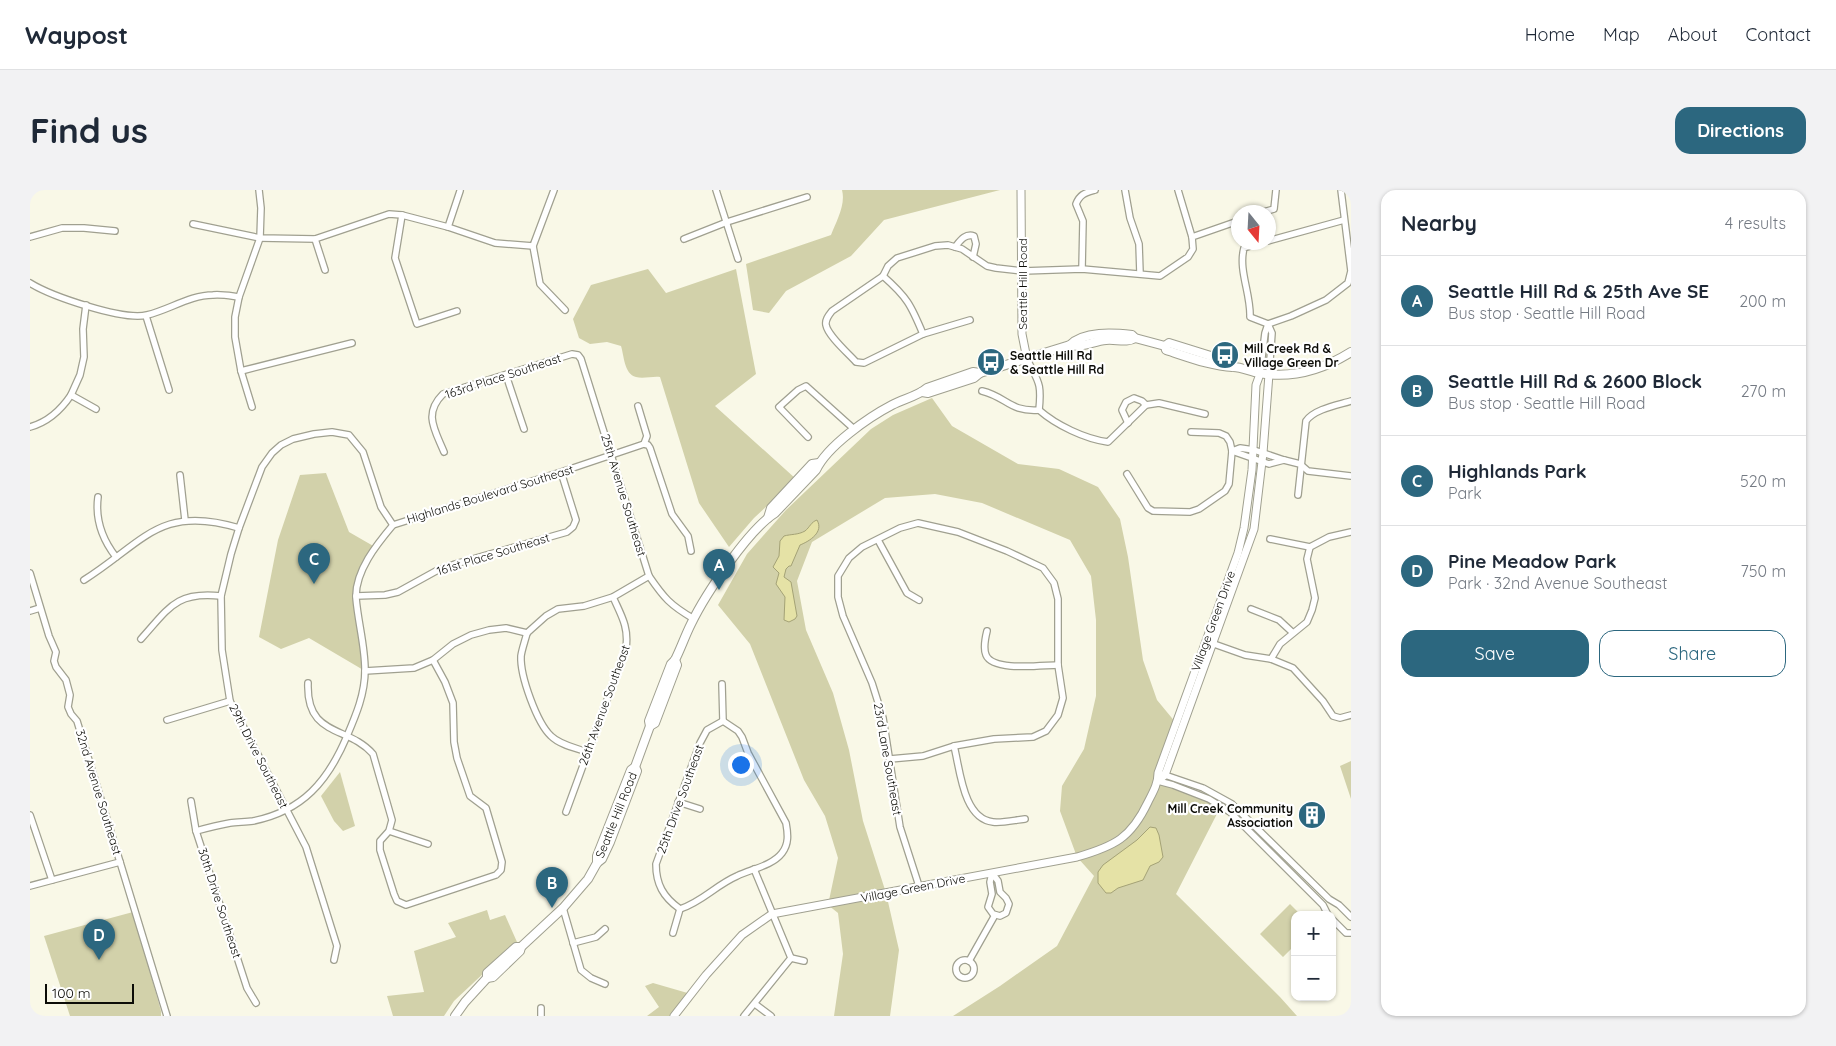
<!DOCTYPE html>
<meta charset="utf-8">
<style>
:root{--surface:#fff;--page:#f2f2f3;--text:#1f2937;--muted:#747a83;--line:#e0e1e3;--accent:#2c677f}
body{margin:0;font-family:Quicksand,sans-serif;background:var(--page);color:var(--text)}
.controls{position:absolute;right:15px;bottom:15px;display:grid;overflow:hidden;border-radius:10px;box-shadow:0 1px 4px #0004}
.controls button{width:45px;height:45px;display:grid;place-items:center;padding:0;border:0;border-bottom:1px solid var(--line);background:var(--surface);color:var(--text);font:25px sans-serif}
.compass{position:absolute;left:1201px;top:15px;width:45px;height:45px;border-radius:50%;background:var(--surface);box-shadow:0 1px 4px #0004;rotate:162deg}
.scale{position:absolute;left:15px;bottom:12px;width:89px;box-sizing:border-box;padding-left:5px;border:2px solid #0c0c07;border-top:0;font-size:14px;line-height:18px;white-space:nowrap;color:#0c0c07;-webkit-text-stroke:4px #fff;paint-order:stroke}
.you{position:absolute;left:710px;top:574px;width:18px;height:18px;margin:-12px;border:4px solid #fff;border-radius:50%;background:#1a73e8;box-shadow:0 0 0 8px #1a73e833}
.badge{display:grid;place-items:center;width:32px;height:32px;border-radius:50%;background:var(--accent);color:#fff;font-size:16px;font-weight:700}
.pin{position:absolute;translate:-50% -41px;filter:drop-shadow(0 1px 2px #0008)}
.pin::after{content:'';position:absolute;top:26px;width:18px;height:15px;background:inherit;clip-path:polygon(0 0,100% 0,50% 100%)}
.list{margin:0;padding:0;list-style:none}
h2{display:flex;justify-content:space-between;align-items:center;height:65px;margin:0;padding:0 20px;font-size:21px}
h2 small{font-size:16px;font-weight:400;color:var(--muted)}
.list li{display:grid;grid-template-columns:32px 1fr auto;gap:15px;align-items:center;box-sizing:border-box;height:90px;padding:0 20px;border-top:1px solid var(--line)}
.list b{display:block;font-size:19px;white-space:nowrap}
.list p{margin:0;font-size:16px;white-space:nowrap;color:var(--muted)}
.list em{font-size:16px;font-style:normal;color:var(--muted)}
.actions{display:flex;gap:10px;padding:15px 20px}
.actions a{flex:1;padding:11px 0;border:1px solid var(--accent);border-radius:15px;text-align:center;font-size:18px;color:var(--accent)}
.actions .main{background:var(--accent);color:#fff}
.map{position:relative;flex:none;width:1321px;height:826px;overflow:hidden;border-radius:15px}
header{display:flex;align-items:center;gap:30px;box-sizing:border-box;height:70px;padding:0 25px;background:var(--surface);border-bottom:1px solid var(--line)}
header strong{font-size:24px}
nav{display:flex;gap:28px;margin-inline-start:auto;font-size:18px}
.intro{display:flex;align-items:center;justify-content:space-between;box-sizing:border-box;height:120px;padding:0 30px}
h1{margin:0;font-size:35px}
.button{padding:12px 22px;border-radius:15px;background:var(--accent);color:#fff;font-size:18px;font-weight:700}
main{display:flex;gap:30px;padding:0 30px}
aside{flex:1;background:var(--surface);border-radius:15px;box-shadow:0 1px 4px #0004}
.map>svg:first-child{display:block}
</style>
<header>
<strong>Waypost</strong>
<nav><a>Home</a><a>Map</a><a>About</a><a>Contact</a></nav>
</header>
<div class="intro"><h1>Find us</h1><a class="button">Directions</a></div>
<main>
<div class="map">
<svg width="1321" height="826" viewBox="0 0 1321 826">
<rect width="100%" height="100%" fill="#f9f8e7"/>
<g fill="#d2d1aa">
<path d="M812 0H970L854 30 821 66 756 101 739 123 723 120 716 74 801 45C806 32 816 15 812 0Z"/>
<path d="M618 79 636 103 706 79 726 184 685 216 766 289 724 328 699 357 669 313 630 187C623 186 613 189 606 187 594 184 594 165 591 156L577 152 560 154 549 148 543 129 561 95Z"/>
<path d="M902 208 922 236 988 274 1029 279 1068 297 1090 329 1098 367 1113 470 1127 510 1146 533 1128 591 1191 616 1146 704 1250 807 1267 826H923L970 796 1027 756 1064 686 1047 667 1030 621 1032 596 1054 559 1066 506V430L1061 386 1040 350 952 313 905 304 855 308 782 352 767 391 776 440 803 503 819 560 833 631 856 703 869 760 860 826H804L813 764 808 723 798 715 808 668 795 626 774 590 720 454 688 415 717 364 756 320 841 239 863 225Z"/>
<path d="M296 283 319 342 345 357 332 381 326 406 335 481 279 448 251 459 229 447 248 350 270 285Z"/>
<path d="M1321 571V609L1310 576Z"/>
<path d="M310 582 325 636 313 641 304 631 291 606Z"/>
<path d="M1260 714 1271 725H1265V755L1253 767 1230 744Z"/>
<path d="M457 720 460 730 475 725 487 752 424 811 414 826H363L357 806 394 802 384 761 426 747 418 733Z"/>
<path d="M103 722 131 821V826H40L14 746Z"/>
<path d="M623 793 661 804 644 826H617L629 817 615 796Z"/>
</g>
<g fill="#e5e2a6" stroke="#a4a276">
<path d="M787 330C794 342 780 351 770 355L761 376H759L756 379 754 387 761 392 767 426 765 429 759 432 754 430 755 407 746 394 749 383 743 377 749 366 750 351 754 346C761 344 768 345 775 341 780 337 781 332 787 330Z"/>
<path d="M1120 637 1126 638 1129 645 1133 667 1129 672 1120 676 1113 690 1088 698 1081 703H1076L1068 693V682L1073 675 1107 650Z"/>
</g>
<g fill="none" stroke-linecap="round" stroke-linejoin="round">
<defs>
<g id="minor">
<path d="M686 0 708 69"/>
<path d="M1095 0 1100 28 1109 54 1110 83"/>
<path d="M1148 0 1162 47"/>
<path d="M1233 22 1244 19 1246 0"/>
<path d="M372 25 365 68 387 134 427 121"/>
<path d="M163 34 230 48 285 49 359 24 372 25 418 37 465 53 503 56 524 0"/>
<path d="M418 37 430 1"/>
<path d="M0 47 32 38H54L85 41"/>
<path d="M285 49 295 80"/>
<path d="M654 49 697 32 777 7"/>
<path d="M1238 51 1314 30"/>
<path d="M1233 52 1214 58C1208 80 1221 104 1220 127L1238 134 1242 143 1239 184"/>
<path d="M503 56 510 94 535 120"/>
<path d="M925 57C930 51 935 43 944 46L946 54 943 67"/>
<path d="M1052 79 1053 31 1046 14C1050 4 1055 3 1065 0"/>
<path d="M853 86C877 107 881 115 893 144"/>
<path d="M0 93C21 106 93 131 117 125 139 120 160 105 183 105 191 104 201 106 209 107"/>
<path d="M116 126 139 200"/>
<path d="M940 130 893 144 834 173 826 172C819 164 798 146 796 135 795 130 798 126 802 121L853 86 858 76 867 68 905 56 918 55 932 59 957 76 966 78 993 81 1052 79 1130 86 1158 67 1163 59 1162 47 1208 31"/>
<path d="M1238 134 1261 126 1296 110 1318 93 1321 81 1311 0"/>
<path d="M997 169C1008 192 1012 192 1009 220"/>
<path d="M211 181 322 153"/>
<path d="M1230 184 1235 143 1238 134"/>
<path d="M476 185 494 239"/>
<path d="M952 201C977 207 979 222 1009 220"/>
<path d="M41 205 50 185 54 167 53 139 56 115"/>
<path d="M608 216 617 246 614 254"/>
<path d="M222 217 211 181 205 147V127L209 107 230 48 231 18 229 0"/>
<path d="M1009 220C1026 235 1055 249 1078 252L1116 215 1129 213 1175 224"/>
<path d="M1098 233 1092 220 1096 212 1104 208 1112 211 1116 215"/>
<path d="M0 237C18 232 31 220 41 205L66 219"/>
<path d="M778 247 749 217 768 200 776 196 824 239"/>
<path d="M1202 261 1210 258 1224 260 1254 270 1270 274 1278 281 1321 286"/>
<path d="M1202 261 1239 274 1254 270"/>
<path d="M414 262C405 240 393 224 413 204L542 164 548 165 551 169 619 386C634 408 640 415 664 429"/>
<path d="M1097 284 1118 318 1123 321 1160 322 1169 319 1195 301 1199 294 1202 261 1200 252 1196 246 1189 243 1161 242"/>
<path d="M150 285 155 330"/>
<path d="M1268 305 1276 231C1284 219 1308 215 1321 211"/>
<path d="M68 307C65 330 72 349 86 367"/>
<path d="M1240 349 1280 357"/>
<path d="M848 350 877 403 889 410"/>
<path d="M0 383 19 446 26 462 24 471 26 477 36 490 40 505 38 517 41 524 47 531 137 826"/>
<path d="M54 390C114 352 130 314 209 338"/>
<path d="M326 406 355 405 368 402 406 381 425 374 537 342 543 337 546 330 531 282"/>
<path d="M1221 419 1249 430 1262 442"/>
<path d="M0 421 10 418"/>
<path d="M957 441C955 449 953 458 956 465 963 482 1013 475 1028 475"/>
<path d="M497 443C495 451 492 459 491 466 490 486 507 533 521 546 530 555 546 558 557 562"/>
<path d="M497 443 516 426 528 419 554 416 583 407 619 386"/>
<path d="M111 449C139 418 146 401 191 406"/>
<path d="M1184 454 1215 465 1241 469 1263 478 1293 511 1303 526 1310 528 1321 525"/>
<path d="M1241 469 1250 454 1277 432 1282 420 1285 408 1277 369 1280 357 1299 347 1321 342"/>
<path d="M335 481 384 478 403 470 423 454 441 445 459 440 476 438 497 443"/>
<path d="M278 493C276 548 318 535 343 564L362 630 359 641 350 651V660L364 704 367 711 376 715 466 685 471 680 472 672 456 618 440 606 427 568 424 552 423 513 415 492 403 470"/>
<path d="M692 494 693 531"/>
<path d="M137 530 200 511"/>
<path d="M924 556C930 579 933 629 963 632 973 633 985 630 995 629"/>
<path d="M860 569 893 566 924 556 964 549 1003 547 1016 541 1028 525 1033 508 1028 475V409L1024 393 1013 378 977 361 928 342 888 333 870 338 832 357 819 368 808 386V407L813 426 842 493 853 528 870 637 889 696"/>
<path d="M1132 584 1173 598 1202 614 1299 709 1309 715 1321 727"/>
<path d="M1128 591 1143 595 1179 609 1200 622 1293 715 1298 725"/>
<path d="M161 611 166 641 217 798 226 813"/>
<path d="M648 612 670 619"/>
<path d="M536 622 596 458C599 437 591 425 583 407"/>
<path d="M0 625 22 690"/>
<path d="M166 641C177 638 189 635 200 633 207 632 215 632 223 631 273 621 298 591 317 546 326 525 335 504 335 480 335 456 328 432 326 408 325 381 347 354 363 335L531 282 614 254 618 255 620 258 642 324 658 346 661 361"/>
<path d="M359 641 398 654"/>
<path d="M962 683 968 691 970 702 976 708 979 714 976 723 970 726 963 724 958 717 962 704 960 692Z"/>
<path d="M0 696 90 672"/>
<path d="M533 718 551 780 561 788 575 794"/>
<path d="M650 719C672 712 686 695 707 686 721 679 742 676 752 663 759 654 758 644 756 633L718 563 712 547 708 541 693 531"/>
<path d="M650 719C633 707 626 694 626 674L670 553 677 540 693 531"/>
<path d="M1302 729 1316 743H1321"/>
<path d="M643 743 650 719"/>
<path d="M543 753 566 747 575 739"/>
<path d="M761 768 774 771"/>
<circle cx="935" cy="779" r="9"/>
<path d="M304 770 307 756 276 657 200 511 192 460 191 406 201 364 209 338 232 277 242 263 251 255 263 249 284 244 302 242 319 245 333 262 351 317 363 335"/>
<path d="M939 771 965 725"/>
<path d="M725 814 741 826"/>
<path d="M511 826V818"/>
<path d="M714 826 761 768 724 679"/>
</g>
<g id="tertiary">
<path d="M991 0 992 144 997 169"/>
<path d="M1128 591 1135 585 1224 339 1233 263 1239 184"/>
<path d="M644 826 676 785 712 745 742 724 1047 667C1085 656 1101 648 1118 612 1123 602 1128 594 1128 583L1208 363 1214 338 1222 280 1226 195 1230 184"/>
</g>
<g id="secondary">
<path d="M1040 155C1051 158 1064 151 1076 150 1086 149 1097 153 1105 148"/>
<path d="M1135 156 1139 153 1200 172 1203 177"/>
<path d="M892 202 898 203 944 188 950 183"/>
<path d="M738 328 741 318 782 274 789 273"/>
<path d="M620 536 619 531 641 474 645 470C651 458 655 446 661 434 675 405 718 340 745 323L786 280C797 256 839 227 862 215 873 209 888 206 897 198L943 182 950 183 1040 155C1054 141 1083 143 1102 145L1105 148 1135 156 1136 160C1158 167 1181 176 1203 177 1212 177 1221 182 1229 183 1262 189 1294 179 1321 162"/>
<path d="M567 673V666L601 580 605 577 620 536 625 533 647 475 645 470"/>
<path d="M457 788 463 787 490 761 491 757"/>
<path d="M425 826 435 812 457 788V783L486 757H491L533 718 558 689 567 673 572 669 580 652 607 581 605 577"/>
</g>
</defs>
<use href="#minor" stroke="#a0a090" stroke-width="8"/>
<use href="#tertiary" stroke="#a0a090" stroke-width="9"/>
<use href="#secondary" stroke="#a0a090" stroke-width="10"/>
<use href="#minor" stroke="#fff" stroke-width="5.5"/>
<use href="#tertiary" stroke="#fff" stroke-width="7"/>
<use href="#secondary" stroke="#fff" stroke-width="8"/>
</g>
<defs>
<symbol id="bus-disc" viewBox="-11 -11 22 22"><circle r="9.5" fill="#2c677f" stroke="#fff"/><path d="M-5-6H5V4H4V6H2V4H-2V6H-4V4H-5ZM-3.5-4V0h7V-4ZM-3.5 1.2v1.5H-2V1.2ZM2 1.2v1.5H3.5V1.2Z" fill="#fff"/></symbol>
<symbol id="building-disc" viewBox="-11 -11 22 22"><circle r="9.5" fill="#2c677f" stroke="#fff"/><path d="M-4-6H4V6H1V3H-1V6H-4ZM-2.5-4.3h1.7v1.8h-1.7ZM.8-4.3h1.7v1.8H.8ZM-2.5-1h1.7V.8h-1.7ZM.8-1h1.7V.8H.8Z" fill="#fff"/></symbol>
</defs>
<g fill-rule="evenodd">
<use href="#bus-disc" x="1179" y="149" width="32" height="32"/>
<use href="#bus-disc" x="945" y="156" width="32" height="32"/>
<use href="#building-disc" x="1266" y="609" width="32" height="32"/>
</g>
<g text-anchor="middle" dominant-baseline="central" stroke-width="4.5" stroke-linejoin="round" paint-order="stroke">
<g font-size="12" fill="#0c0c07" stroke="#fff">
<text transform="translate(992 94) rotate(-90)">Seattle Hill Road</text>
<text transform="translate(473 186) rotate(-18)">163rd Place Southeast</text>
<text transform="translate(460 304) rotate(-17)">Highlands Boulevard Southeast</text>
<text transform="translate(594 305) rotate(73)">25th Avenue Southeast</text>
<text transform="translate(463 364) rotate(-17)">161st Place Southeast</text>
<text transform="translate(1183 431) rotate(-70)">Village Green Drive</text>
<text transform="translate(574 515) rotate(-70)">26th Avenue Southeast</text>
<text transform="translate(229 566) rotate(63)">29th Drive Southeast</text>
<text transform="translate(858 569) rotate(80)">23rd Lane Southeast</text>
<text transform="translate(69 602) rotate(73)">32nd Avenue Southeast</text>
<text transform="translate(650 609) rotate(-70)">25th Drive Southeast</text>
<text transform="translate(586 625) rotate(-68)">Seattle Hill Road</text>
<text transform="translate(883 698) rotate(-11)">Village Green Drive</text>
<text transform="translate(190 713) rotate(72)">30th Drive Southeast</text>
</g>
<g font-size="12" font-weight="bold" fill="#0c0c07" stroke="#fff" text-anchor="start">
<text x="1214" y="158">Mill Creek Rd &amp;<tspan x="1214" dy="14">Village Green Dr</tspan></text>
<text x="980" y="165">Seattle Hill Rd<tspan x="980" dy="14">&amp; Seattle Hill Rd</tspan></text>
<text x="1263" y="618" text-anchor="end">Mill Creek Community<tspan x="1263" dy="14">Association</tspan></text>
</g>
</g>
</svg>
<div class="controls">
<button>+</button>
<button>−</button>
</div>
<svg class="compass" viewBox="-18 -18 36 36"><path d="M0-13l5 13h-10z" fill="#e53935"/><path d="M0 13l5-13h-10z" fill="#747a83"/></svg>
<div class="scale">100 m</div>
<div class="you"></div>
<div class="pin badge" style="left:689px;top:400px">A</div>
<div class="pin badge" style="left:522px;top:718px">B</div>
<div class="pin badge" style="left:284px;top:394px">C</div>
<div class="pin badge" style="left:69px;top:770px">D</div>
</div>
<aside>
<h2>Nearby<small>4 results</small></h2>
<ul class="list">
<li><span class="badge">A</span><div><b>Seattle Hill Rd &amp; 25th Ave SE</b><p>Bus stop · Seattle Hill Road</p></div><em>200 m</em></li>
<li><span class="badge">B</span><div><b>Seattle Hill Rd &amp; 2600 Block</b><p>Bus stop · Seattle Hill Road</p></div><em>270 m</em></li>
<li><span class="badge">C</span><div><b>Highlands Park</b><p>Park</p></div><em>520 m</em></li>
<li><span class="badge">D</span><div><b>Pine Meadow Park</b><p>Park · 32nd Avenue Southeast</p></div><em>750 m</em></li>
</ul>
<div class="actions"><a class="main">Save</a><a>Share</a></div>
</aside>
</main>
